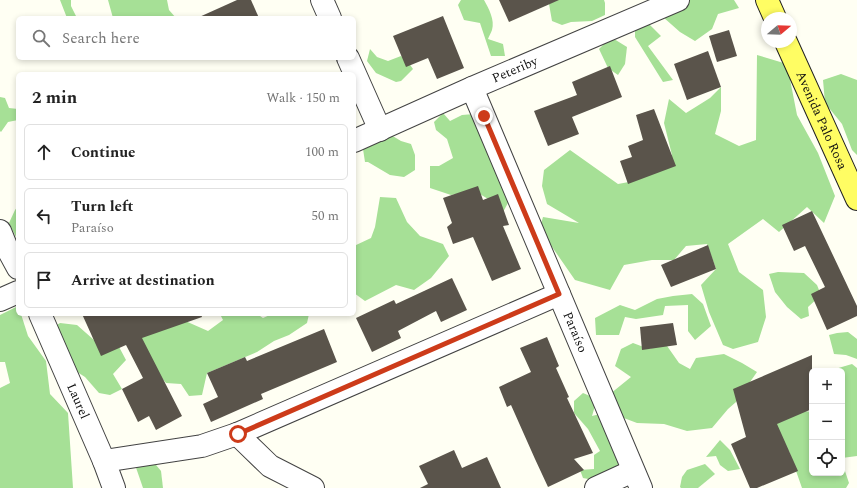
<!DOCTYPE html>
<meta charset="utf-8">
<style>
:root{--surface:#fff;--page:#f2f2f2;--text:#222;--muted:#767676;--line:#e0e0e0}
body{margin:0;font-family:Spectral,serif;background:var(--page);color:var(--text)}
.controls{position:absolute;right:12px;bottom:12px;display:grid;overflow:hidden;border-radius:6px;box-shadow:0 2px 6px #0003}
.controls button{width:36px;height:36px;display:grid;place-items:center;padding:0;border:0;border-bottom:1px solid var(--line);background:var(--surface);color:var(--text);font:20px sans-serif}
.compass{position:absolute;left:761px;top:12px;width:36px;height:36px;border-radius:50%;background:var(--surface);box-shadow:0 2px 6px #0003;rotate:71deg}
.stop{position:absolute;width:12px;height:12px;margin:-9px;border:3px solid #cd3b1a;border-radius:50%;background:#fff}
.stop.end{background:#cd3b1a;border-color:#fff;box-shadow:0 1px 4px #0008}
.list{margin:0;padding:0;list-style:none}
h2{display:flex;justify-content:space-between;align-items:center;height:52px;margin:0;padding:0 16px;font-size:17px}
h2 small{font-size:13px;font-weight:400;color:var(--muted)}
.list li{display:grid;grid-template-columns:26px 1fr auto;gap:12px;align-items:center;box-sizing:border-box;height:56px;margin:0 8px 8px;padding:0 8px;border:1px solid var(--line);border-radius:6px}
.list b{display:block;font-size:15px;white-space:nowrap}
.list p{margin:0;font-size:13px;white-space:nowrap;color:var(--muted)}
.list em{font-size:13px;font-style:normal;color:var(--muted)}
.icon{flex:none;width:22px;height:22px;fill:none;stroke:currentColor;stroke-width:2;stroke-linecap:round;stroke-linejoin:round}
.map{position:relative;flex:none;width:857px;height:488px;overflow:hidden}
.search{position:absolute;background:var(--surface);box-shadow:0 2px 6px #0003;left:16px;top:16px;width:340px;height:44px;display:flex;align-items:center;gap:10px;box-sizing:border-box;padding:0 14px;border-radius:6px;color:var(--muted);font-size:15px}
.panel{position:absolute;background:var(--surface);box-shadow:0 2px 6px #0003;left:16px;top:72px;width:340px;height:244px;border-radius:6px}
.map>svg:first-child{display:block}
</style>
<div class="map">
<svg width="857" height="488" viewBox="0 0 857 488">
<rect width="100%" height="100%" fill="#fffff3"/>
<g fill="#a6e096">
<path d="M60 0H71V6L77 18H67Z"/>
<path d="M108 0H167L169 10 176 18H113Z"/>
<path d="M461 0H484C489 9 495 20 492 30 491 33 489 36 488 39L503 44 505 56H491L480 23 464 20 458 5Z"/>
<path d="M555 0H604L605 3V15L592 21 571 22 562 25 552 21 549 4Z"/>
<path d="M688 0H734L739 8 718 14 712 29 695 41 680 32 663 17Z"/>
<path d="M649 24 661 36 648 46 673 80 663 82 635 37V28Z"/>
<path d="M614 39 627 47 625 64 618 75 608 68 599 49 606 42Z"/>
<path d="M370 49 377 57 388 61 401 56 408 62 413 69 401 81 396 82 376 73 367 61Z"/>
<path d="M757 55 787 64 797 115 818 153 835 196 824 223 807 207 779 232 763 219 728 244 739 272 763 290 766 317 758 342 733 349 723 345 709 312 701 285 716 269 707 244 686 246 674 260H652L624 265 610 290 575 280 550 244 536 241 543 217 579 223 547 204 542 186 544 170 570 150 618 184 634 181 672 155 664 123 669 99 686 113 710 98 721 87V111L715 134 739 146 756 140Z"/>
<path d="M841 74 857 80V155L852 150 842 124 825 103 823 80Z"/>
<path d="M0 97 5 98 9 108 18 109V120L8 122 1 132 0 131Z"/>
<path d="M443 113 450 121 462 115 474 114 509 201 502 214 493 202 475 191 451 195 430 188V166H439L453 158 447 139 436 130 434 122Z"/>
<path d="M391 135 401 141 411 144 415 155V170L404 177 390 175 368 162H365L363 149Z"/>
<path d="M380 197 396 198 407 222 420 236 443 244 449 256 431 278 414 290 396 285 365 301 354 293V246L371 238 375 227Z"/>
<path d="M18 206V241L9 223 15 210Z"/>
<path d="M778 272 804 273 817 285 821 295 808 307 809 316 801 319 787 307 775 292 769 274Z"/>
<path d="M692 294 703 304 711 326 695 340 688 331V305L665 306 663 315 636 319 625 317 619 335H596L595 318 620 305 635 310 657 299 673 296Z"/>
<path d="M18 306V314H21L28 336 46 361 50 394 68 413 73 488H0V388L10 383 5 362H0V315Z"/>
<path d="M220 314H257L263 318 272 314H309L307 323 289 335 274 341 257 352 207 373 202 395 189 396 181 384 166 383 149 363 132 352 137 320H183L208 331 223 320Z"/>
<path d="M60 323 77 325 94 340 118 345 126 360 113 374 122 389 110 395 99 393 85 377 71 368 42 334Z"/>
<path d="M848 332 857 339V359L846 355 834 354 829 335 837 333Z"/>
<path d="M633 343 649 349 665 343 679 363 690 369 696 358 724 354 742 363 757 372 736 402 728 409 712 428 687 431 664 424 637 423 608 412 610 394 631 377 615 366 621 349Z"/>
<path d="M852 364 857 368V456L842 458V371H835V369Z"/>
<path d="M583 393 597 399 592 416 600 414 624 462 604 482 583 478 580 470 594 469V455L600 451 588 429 574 413V401Z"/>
<path d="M788 409 812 412V473H842V462L849 483 846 488H802L789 451 772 435 754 411Z"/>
<path d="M720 440 730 450 740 469 728 471 720 465 716 456 706 457Z"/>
<path d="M147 454 161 471 163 488H143L132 456Z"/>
<path d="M705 464 715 474 698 488H681L680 487 682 477 687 470Z"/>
</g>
<g fill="#5a544b">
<path d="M237 0H251L259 18H197Z"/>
<path d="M499 0H559L509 22Z"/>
<path d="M443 16 464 68 437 79 428 58 406 67 393 36Z"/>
<path d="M729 30 737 56 717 62 709 36Z"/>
<path d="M708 51 721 87 687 100 674 64Z"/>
<path d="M610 66 622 97 572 117 579 134 548 146 534 111 577 95 572 82Z"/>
<path d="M654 109 676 166 628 184 620 161 632 157 628 146 643 140 636 115Z"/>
<path d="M478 186 483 200 498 194 509 225 503 226 521 269 492 281 473 237 453 244 447 227 452 223 443 198Z"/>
<path d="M812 211 857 306V316L827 330 811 294 825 287 805 246 794 251 782 225Z"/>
<path d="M708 245 716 269 671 287 661 265Z"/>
<path d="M452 278 467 310 441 322 436 311 398 331 401 338 372 352 356 318 394 300 396 304Z"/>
<path d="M82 314H201L202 317 142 338 182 416 156 430 149 416 138 422 122 389 143 378 126 345 101 356Z"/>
<path d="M673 323 677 345 642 350 640 327Z"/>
<path d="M324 329 337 362 261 394 263 399 211 422 203 404 218 397 207 373 245 357 247 361Z"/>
<path d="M547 337 559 366 556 368 569 397 567 398 593 453 574 459 584 470 548 487 535 459 511 405 507 407 499 387 531 372 520 348Z"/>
<path d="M812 355V409L777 424 798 471 757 488H750L731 444 746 437 733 389Z"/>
<path d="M454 450 462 468 487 457 501 488H420L428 484 419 466Z"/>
</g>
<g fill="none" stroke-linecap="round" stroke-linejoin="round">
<defs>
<g id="minor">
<path d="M322 0 330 18"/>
<path d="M348 58 380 130"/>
<path id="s1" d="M472 88 641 488"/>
<path id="s2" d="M354 141 472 88 678 0"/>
<path d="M0 231 6 246 18 268"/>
<path d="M0 300 18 292"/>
<path id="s3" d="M40 314 104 461 114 488"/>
<path d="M237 434 270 466 313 488"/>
<path d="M104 461 202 446 237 434 559 294"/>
<path d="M596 488 633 471"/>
</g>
<g id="major">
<path d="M767 0 775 18"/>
<path id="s4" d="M786 42 857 199"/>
</g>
</defs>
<use href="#minor" stroke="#434343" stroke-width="24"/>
<use href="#major" stroke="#212121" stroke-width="24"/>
<use href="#minor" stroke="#fff" stroke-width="22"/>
<use href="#major" stroke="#fffd63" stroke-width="22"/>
</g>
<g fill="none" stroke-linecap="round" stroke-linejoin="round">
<path stroke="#cd3b1a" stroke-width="5" d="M238 434 559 294 484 116"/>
</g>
<g text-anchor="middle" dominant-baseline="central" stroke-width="4" stroke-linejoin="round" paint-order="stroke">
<g font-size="13" fill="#101010" stroke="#fff">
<text stroke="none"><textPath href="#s2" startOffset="176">Peteriby</textPath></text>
<text stroke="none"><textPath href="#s4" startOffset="86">Avenida Palo Rosa</textPath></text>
<text stroke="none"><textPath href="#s1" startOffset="265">Paraíso</textPath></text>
<text stroke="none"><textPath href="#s3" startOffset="95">Laurel</textPath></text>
</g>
</g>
</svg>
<div class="controls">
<button>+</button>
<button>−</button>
<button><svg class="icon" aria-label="locate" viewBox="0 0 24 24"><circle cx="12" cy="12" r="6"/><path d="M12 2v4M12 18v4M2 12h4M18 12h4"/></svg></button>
</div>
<svg class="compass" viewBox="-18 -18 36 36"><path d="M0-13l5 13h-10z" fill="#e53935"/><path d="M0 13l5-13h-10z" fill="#767676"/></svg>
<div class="stop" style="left:238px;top:434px"></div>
<div class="stop end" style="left:484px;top:116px"></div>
<div class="search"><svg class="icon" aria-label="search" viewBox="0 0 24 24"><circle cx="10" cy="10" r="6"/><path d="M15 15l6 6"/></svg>Search here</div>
<section class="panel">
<h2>2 min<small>Walk · 150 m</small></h2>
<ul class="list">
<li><svg class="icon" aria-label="ahead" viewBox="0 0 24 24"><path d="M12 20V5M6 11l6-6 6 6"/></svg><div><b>Continue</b></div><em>100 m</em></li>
<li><svg class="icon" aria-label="left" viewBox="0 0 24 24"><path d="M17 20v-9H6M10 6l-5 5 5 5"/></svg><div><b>Turn left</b><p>Paraíso</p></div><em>50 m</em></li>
<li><svg class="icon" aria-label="arrive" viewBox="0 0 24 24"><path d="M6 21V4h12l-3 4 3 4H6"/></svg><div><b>Arrive at destination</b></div></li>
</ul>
</section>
</div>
